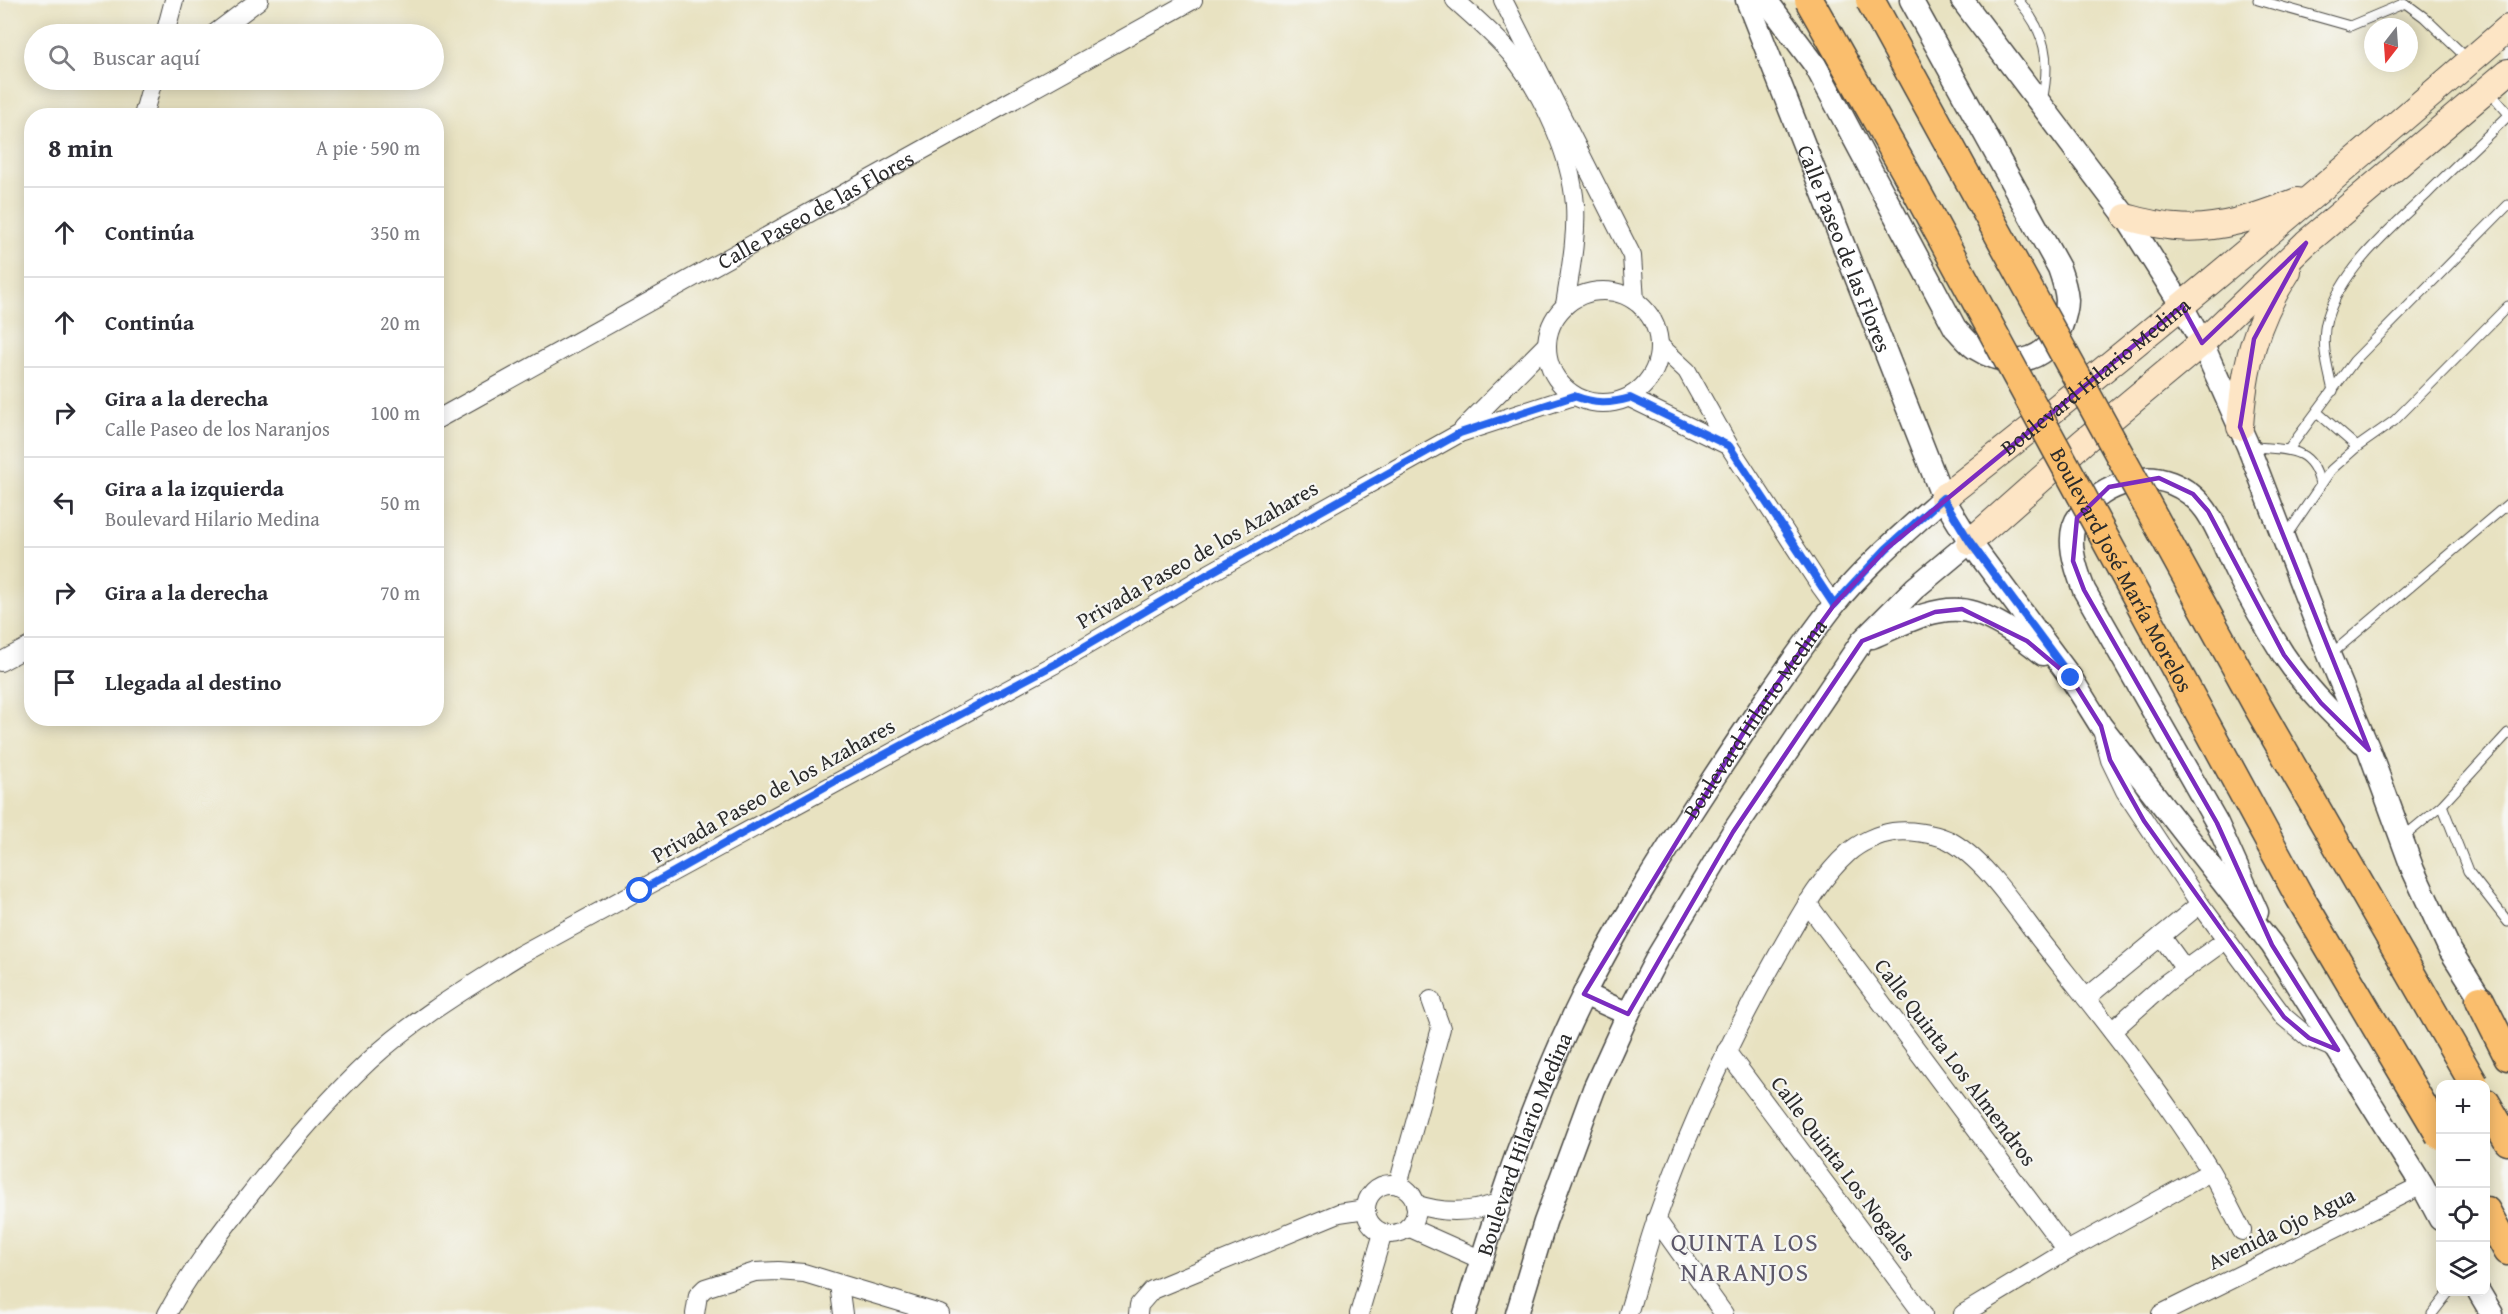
<!DOCTYPE html>
<html lang="es">
<meta charset="utf-8">
<style>
:root{--surface:#fff;--page:#f2f2f3;--text:#2b2b33;--muted:#7c7c81;--line:#e1e1e2}
body{margin:0;font-family:"Gentium Book Plus",serif;background:var(--page);color:var(--text)}
.controls{position:absolute;right:18px;bottom:18px;display:grid;overflow:hidden;border-radius:12px;box-shadow:0 3px 15px #0003}
.controls button{width:54px;height:54px;display:grid;place-items:center;padding:0;border:0;border-bottom:2px solid var(--line);background:var(--surface);color:var(--text);font:30px sans-serif}
.compass{position:absolute;left:2364px;top:18px;width:54px;height:54px;border-radius:50%;background:var(--surface);box-shadow:0 3px 15px #0003;rotate:197deg}
.stop{position:absolute;width:18px;height:18px;margin:-14px;border:4px solid #2563eb;border-radius:50%;background:#fff}
.stop.end{background:#2563eb;border-color:#fff;box-shadow:0 2px 6px #0008}
.list{margin:0;padding:0;list-style:none}
h2{display:flex;justify-content:space-between;align-items:center;height:78px;margin:0;padding:0 24px;font-size:26px}
h2 small{font-size:20px;font-weight:400;color:var(--muted)}
.list li{display:grid;grid-template-columns:39px 1fr auto;gap:18px;align-items:center;box-sizing:border-box;height:90px;padding:0 24px;border-top:2px solid var(--line)}
.list b{display:block;font-size:22px;white-space:nowrap}
.list p{margin:0;font-size:20px;white-space:nowrap;color:var(--muted)}
.list em{font-size:20px;font-style:normal;color:var(--muted)}
.icon{flex:none;width:33px;height:33px;fill:none;stroke:currentColor;stroke-width:2;stroke-linecap:round;stroke-linejoin:round}
.map{position:relative;flex:none;width:2508px;height:1314px;overflow:hidden}
.search{position:absolute;background:var(--surface);box-shadow:0 3px 15px #0003;left:24px;top:24px;width:420px;height:66px;display:flex;align-items:center;gap:15px;box-sizing:border-box;padding:0 21px;border-radius:33px;color:var(--muted);font-size:22px}
.panel{position:absolute;background:var(--surface);box-shadow:0 3px 15px #0003;left:24px;top:108px;width:420px;height:618px;border-radius:24px}
.map>svg:first-child{display:block}
</style>
<div class="map">
<svg width="2508" height="1314" viewBox="0 0 2508 1314">
<rect width="100%" height="100%" fill="#f6f6f2"/>
<filter id="ink" filterUnits="userSpaceOnUse"><feTurbulence type="fractalNoise" baseFrequency=".0167" numOctaves="2"/><feDisplacementMap in="SourceGraphic" scale="12" xChannelSelector="R" yChannelSelector="G"/><feConvolveMatrix kernelMatrix="1 2 1 2 8 2 1 2 1" color-interpolation-filters="sRGB"/></filter>
<filter id="wash" filterUnits="userSpaceOnUse"><feTurbulence type="fractalNoise" baseFrequency=".008" numOctaves="4" result="noise"/><feDisplacementMap in="SourceGraphic" scale="24" xChannelSelector="R" yChannelSelector="G"/><feGaussianBlur stdDeviation="1.35" result="paint"/><feColorMatrix in="noise" values="0 0 0 0 0 0 0 0 0 0 0 0 0 0 0 0 0 1.4 0 .05"/><feComposite in="paint" operator="in"/></filter>
<g filter="url(#wash)">
<rect width="100%" height="100%" fill="#e8e2c1"/>
</g>
<g filter="url(#ink)">
<g fill="none" stroke-linecap="round" stroke-linejoin="round">
<defs>
<g id="service">
<path d="M2018 0C2046 32 2051 60 2042 101"/>
<path d="M2258 0 2350 26 2405 3 2424 17 2469 60"/>
<path d="M2488 90 2508 113"/>
<path d="M2333 391C2328 368 2320 343 2327 319 2342 269 2389 230 2426 195 2453 168 2481 142 2508 116"/>
<path d="M2317 412 2357 447"/>
<path d="M2249 446C2282 451 2311 443 2320 484"/>
<path d="M2289 449 2354 361 2508 205"/>
<path d="M2286 536 2331 470 2357 447 2394 421 2508 306"/>
<path d="M2330 655 2508 504"/>
<path d="M2442 805 2468 871 2508 922"/>
<path d="M2401 839 2442 805 2508 733"/>
<path d="M2432 1314 2449 1292"/>
</g>
<g id="minor">
<path d="M1455 0C1474 17 1494 34 1511 54 1543 93 1571 155 1575 205 1577 238 1570 272 1565 305"/>
<path d="M1503 0 1632 256 1635 301"/>
<path d="M165 34 174 0"/>
<path d="M214 34 259 0"/>
<path d="M143 116 153 80"/>
<circle cx="1603" cy="347" r="56"/>
<path d="M1660 346 1687 371 1729 446 1821 587 1834 605"/>
<path d="M1630 398 1729 446"/>
<path id="s1" d="M436 420 1193 0"/>
<path d="M1463 429 1546 345"/>
<path d="M0 662 32 645"/>
<path d="M2102 730 2110 760 2125 791 2200 904 2284 1017 2309 1038 2338 1050"/>
<path d="M1807 903 2067 1251"/>
<path d="M2161 936 2185 969"/>
<path d="M2086 998 2200 904"/>
<path d="M2112 1031 2166 983 2227 939"/>
<path d="M1726 1051 1923 1314"/>
<circle cx="1391" cy="1209" r="25"/>
<path d="M1398 1185 1441 1028 1431 1000"/>
<path d="M1415 1204C1444 1214 1472 1213 1500 1202"/>
<path d="M1656 1219 1724 1314"/>
<path d="M1408 1227 1482 1260"/>
<path d="M839 1284 843 1314"/>
<path d="M167 1314C189 1274 217 1237 245 1201 283 1152 323 1104 369 1061 413 1020 467 988 518 956L1055 664 1210 573 1460 433 1574 396"/>
<path d="M695 1314 698 1295 705 1288 755 1272 778 1271 804 1273 940 1314"/>
<path d="M1138 1314 1139 1305 1152 1290 1339 1213 1366 1209"/>
<path d="M1359 1314 1383 1233"/>
<path d="M1628 1314C1638 1282 1646 1249 1657 1218 1690 1124 1732 1035 1781 949 1800 916 1819 879 1848 853 1859 843 1878 834 1893 832 1909 830 1933 833 1948 840 1985 859 2017 910 2042 942 2100 1016 2162 1092 2211 1172 2222 1191 2232 1212 2242 1231"/>
<path d="M1963 1314 2067 1251 2210 1172"/>
<path d="M2161 1314 2422 1185"/>
</g>
<g id="tertiary">
<path id="s2" d="M1747 0 1943 498 1970 542 2071 678 2101 726 2272 945 2422 1185 2440 1219"/>
<path d="M1766 0 1815 65 1955 328C1961 334 1968 343 1975 348 2008 369 2044 365 2061 327 2064 319 2067 309 2067 300 2066 289 2063 279 2059 268L1911 0"/>
<path d="M1962 0 2126 217 2182 306 2202 343 2248 446 2322 638 2369 750 2413 870 2450 950 2489 1012"/>
<path d="M1872 637C1899 626 1931 607 1961 610 1987 612 2024 638 2043 654"/>
<path d="M2257 912 2217 823 2084 590C2076 569 2064 536 2079 516 2095 496 2107 488 2131 481 2144 477 2158 478 2171 483 2211 499 2218 535 2236 571 2250 599 2266 627 2283 654 2305 687 2333 715 2362 742"/>
<path d="M1584 994 1628 1014"/>
<path d="M2479 1292 2492 1314"/>
<path id="s3" d="M1465 1314C1498 1205 1533 1097 1584 994 1621 920 1667 849 1712 780 1751 721 1790 662 1833 606 1865 566 1905 532 1943 498"/>
<path d="M1517 1314 1545 1222 1594 1089 1628 1014 1658 956 1733 832 1862 641 1915 588 1970 542"/>
</g>
<g id="secondary">
<path d="M2126 217C2142 221 2159 226 2176 227 2218 231 2259 216 2297 201"/>
<path d="M2240 427C2244 368 2255 321 2288 271"/>
<path id="s4" d="M1943 498C2136 347 2323 189 2508 28"/>
<path d="M1970 542 2083 442 2202 343 2306 243 2508 72"/>
</g>
<g id="primary">
<path d="M2480 1000 2508 1056"/>
<path d="M2486 1103 2508 1141"/>
<path d="M2486 1211 2508 1251"/>
</g>
</defs>
<use href="#service" stroke="#474642" stroke-width="11"/>
<use href="#minor" stroke="#474642" stroke-width="20"/>
<use href="#tertiary" stroke="#474642" stroke-width="25"/>
<use href="#secondary" stroke="#474642" stroke-width="28"/>
<use href="#primary" stroke="#474642" stroke-width="31"/>
<use href="#service" stroke="#fff" stroke-width="9"/>
<use href="#minor" stroke="#fff" stroke-width="18"/>
<use href="#tertiary" stroke="#fff" stroke-width="22"/>
<use href="#secondary" stroke="#fde5c5" stroke-width="26"/>
<use href="#primary" stroke="#fabe6d" stroke-width="28"/>
<defs>
<g id="primary-bridge">
<path id="s5" d="M1809 0 1912 183 2299 896 2440 1135"/>
<path d="M1870 0 2258 707 2474 1084"/>
</g>
</defs>
<use href="#primary-bridge" stroke="#474642" stroke-width="31" stroke-linecap="butt"/>
<use href="#primary-bridge" stroke="#fabe6d" stroke-width="28"/>
</g>
</g>
<g fill="none" stroke-linecap="round" stroke-linejoin="round" filter="url(#ink)">
<path stroke="#2563eb" stroke-width="8" d="M640 891 837 780 1055 664 1210 573 1460 433 1574 396C1595 404 1609 404 1630 398L1729 446 1834 605 1886 549 1943 498 1970 542 2071 678"/>
</g>
<path fill="none" stroke="#7b2cbf" stroke-width="4.5" stroke-linejoin="round" d="M2306 243 2254 339 2240 427 2369 750 2321 703 2284 655 2208 511 2193 494 2159 478 2109 487 2077 518 2073 561 2084 590 2217 823 2272 945 2338 1050 2309 1038 2284 1017 2144 821 2110 760 2101 726 2071 678 2027 641 1962 609 1935 612 1862 641 1733 832 1628 1014 1584 994 1753 717 1834 605 1886 549 2182 306 2202 343Z"/>
<g text-anchor="middle" dominant-baseline="central" stroke-width="4.5" stroke-linejoin="round" paint-order="stroke">
<g font-size="22" fill="#2b2b2b" stroke="#f6f6f2">
<text stroke="none"><textPath href="#s1" startOffset="434">Calle Paseo de las Flores</textPath></text>
<text stroke="none"><textPath href="#s2" startOffset="267">Calle Paseo de las Flores</textPath></text>
<text stroke="none"><textPath href="#s4" startOffset="195">Boulevard Hilario Medina</textPath></text>
<text transform="translate(1197 554) rotate(-30)">Privada Paseo de los Azahares</text>
<text stroke="none"><textPath href="#s5" startOffset="650">Boulevard José María Morelos</textPath></text>
<text stroke="none"><textPath href="#s3" startOffset="666">Boulevard Hilario Medina</textPath></text>
<text transform="translate(773 790) rotate(-29)">Privada Paseo de los Azahares</text>
<text transform="translate(1956 1062) rotate(53)">Calle Quinta Los Almendros</text>
<text stroke="none"><textPath href="#s3" startOffset="180">Boulevard Hilario Medina</textPath></text>
<text transform="translate(1844 1168) rotate(53)">Calle Quinta Los Nogales</text>
<text transform="translate(2281 1228) rotate(-26)">Avenida Ojo Agua</text>
</g>
<g font-size="26" letter-spacing="1.5" fill="#5d586a" stroke="#f6f6f2">
<text x="1745" y="1241">QUINTA LOS<tspan x="1745" dy="30">NARANJOS</tspan></text>
</g>
</g>
</svg>
<div class="controls">
<button>+</button>
<button>−</button>
<button><svg class="icon" aria-label="locate" viewBox="0 0 24 24"><circle cx="12" cy="12" r="6"/><path d="M12 2v4M12 18v4M2 12h4M18 12h4"/></svg></button>
<button><svg class="icon" aria-label="layers" viewBox="0 0 24 24"><path d="M12 4l9 5-9 5-9-5zM3 14l9 5 9-5"/></svg></button>
</div>
<svg class="compass" viewBox="-18 -18 36 36"><path d="M0-13l5 13h-10z" fill="#e53935"/><path d="M0 13l5-13h-10z" fill="#7c7c81"/></svg>
<div class="stop" style="left:640px;top:891px"></div>
<div class="stop end" style="left:2071px;top:678px"></div>
<div class="search"><svg class="icon" aria-label="search" viewBox="0 0 24 24"><circle cx="10" cy="10" r="6"/><path d="M15 15l6 6"/></svg>Buscar aquí</div>
<section class="panel">
<h2>8 min<small>A pie · 590 m</small></h2>
<ul class="list">
<li><svg class="icon" aria-label="ahead" viewBox="0 0 24 24"><path d="M12 20V5M6 11l6-6 6 6"/></svg><div><b>Continúa</b></div><em>350 m</em></li>
<li><svg class="icon" aria-label="ahead" viewBox="0 0 24 24"><path d="M12 20V5M6 11l6-6 6 6"/></svg><div><b>Continúa</b></div><em>20 m</em></li>
<li><svg class="icon" aria-label="right" viewBox="0 0 24 24"><path d="M7 20v-9h11M14 6l5 5-5 5"/></svg><div><b>Gira a la derecha</b><p>Calle Paseo de los Naranjos</p></div><em>100 m</em></li>
<li><svg class="icon" aria-label="left" viewBox="0 0 24 24"><path d="M17 20v-9H6M10 6l-5 5 5 5"/></svg><div><b>Gira a la izquierda</b><p>Boulevard Hilario Medina</p></div><em>50 m</em></li>
<li><svg class="icon" aria-label="right" viewBox="0 0 24 24"><path d="M7 20v-9h11M14 6l5 5-5 5"/></svg><div><b>Gira a la derecha</b></div><em>70 m</em></li>
<li><svg class="icon" aria-label="arrive" viewBox="0 0 24 24"><path d="M6 21V4h12l-3 4 3 4H6"/></svg><div><b>Llegada al destino</b></div></li>
</ul>
</section>
</div>
